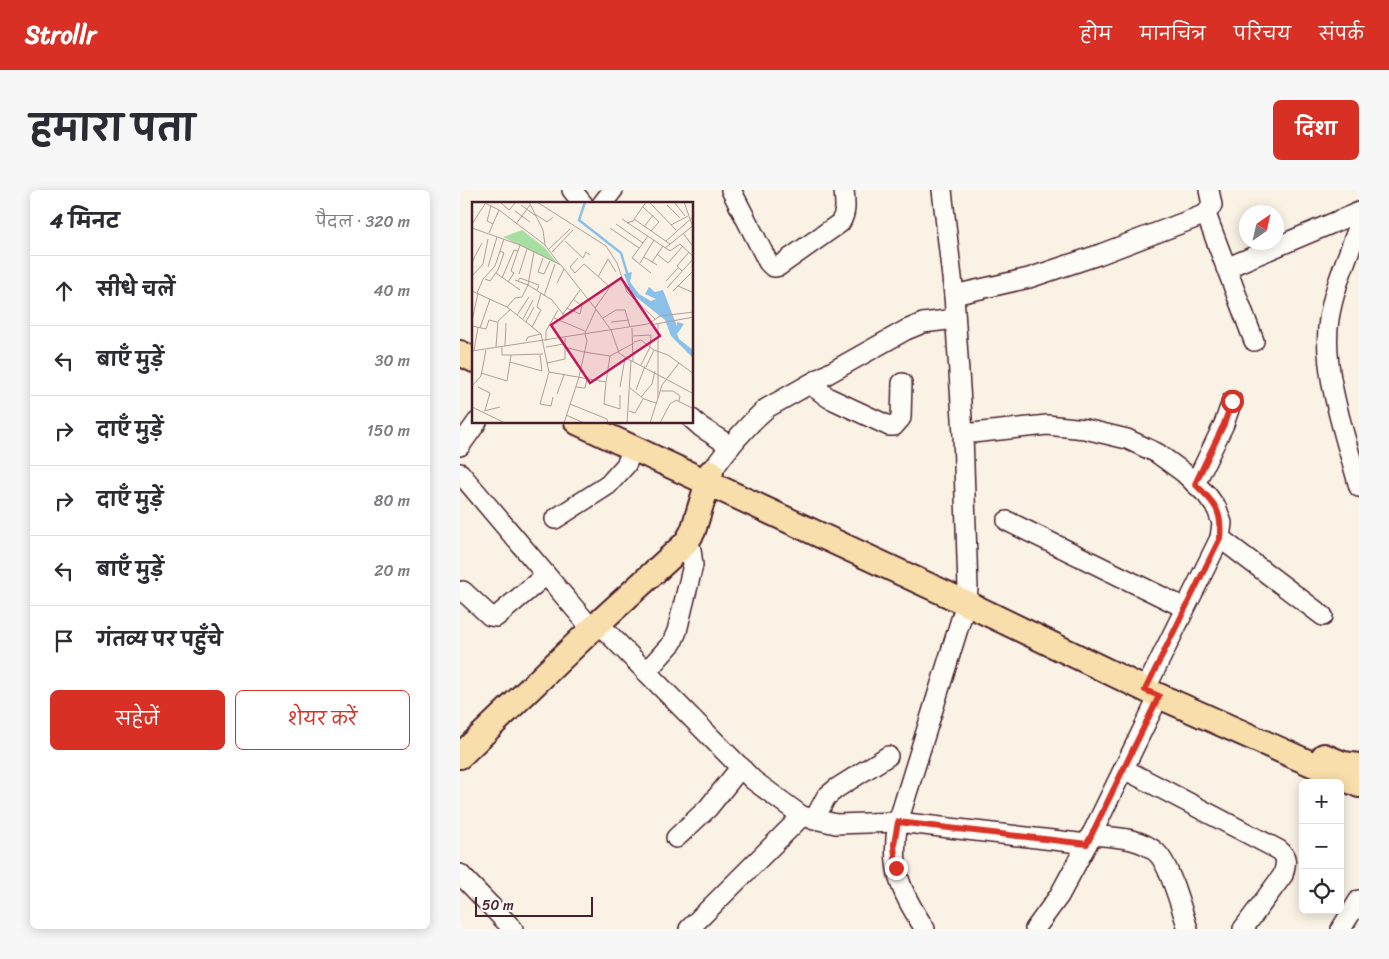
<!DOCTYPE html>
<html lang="hi">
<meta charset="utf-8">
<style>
:root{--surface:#fff;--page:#f7f7f7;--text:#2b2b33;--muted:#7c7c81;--line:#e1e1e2;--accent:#d93025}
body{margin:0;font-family:Sriracha,"Playpen Sans Deva",sans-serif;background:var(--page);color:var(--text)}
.controls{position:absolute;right:15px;bottom:15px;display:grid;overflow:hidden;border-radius:8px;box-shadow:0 2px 12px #0003}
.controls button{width:45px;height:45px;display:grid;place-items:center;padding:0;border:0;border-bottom:1px solid var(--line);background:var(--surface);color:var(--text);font:25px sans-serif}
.compass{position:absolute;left:779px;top:15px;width:45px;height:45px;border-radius:50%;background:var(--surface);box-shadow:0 2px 12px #0003;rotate:34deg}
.scale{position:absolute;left:15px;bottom:12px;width:118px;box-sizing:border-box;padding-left:5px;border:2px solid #4a1f2b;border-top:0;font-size:14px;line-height:18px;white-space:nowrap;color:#4a1f2b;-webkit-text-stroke:4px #fdfcf7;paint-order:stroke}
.stop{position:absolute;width:15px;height:15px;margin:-11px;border:4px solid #d93025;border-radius:50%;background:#fff}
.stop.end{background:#d93025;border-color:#fff;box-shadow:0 1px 5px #0008}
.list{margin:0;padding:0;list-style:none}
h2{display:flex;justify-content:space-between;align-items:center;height:65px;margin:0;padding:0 20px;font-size:21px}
h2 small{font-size:16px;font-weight:400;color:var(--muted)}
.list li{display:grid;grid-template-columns:32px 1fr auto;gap:15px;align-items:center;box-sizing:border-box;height:70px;padding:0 20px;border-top:1px solid var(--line)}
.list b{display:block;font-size:19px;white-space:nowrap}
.list em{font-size:16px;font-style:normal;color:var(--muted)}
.actions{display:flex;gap:10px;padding:15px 20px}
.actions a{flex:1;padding:11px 0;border:1px solid var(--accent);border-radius:8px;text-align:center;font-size:18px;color:var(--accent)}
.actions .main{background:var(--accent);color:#fff}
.icon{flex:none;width:28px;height:28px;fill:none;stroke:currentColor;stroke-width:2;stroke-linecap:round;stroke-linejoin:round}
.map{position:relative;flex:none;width:899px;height:739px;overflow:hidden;border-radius:8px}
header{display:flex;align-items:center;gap:30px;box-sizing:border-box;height:70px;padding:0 25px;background:var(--accent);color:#fff}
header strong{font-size:24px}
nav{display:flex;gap:28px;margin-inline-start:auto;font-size:18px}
.intro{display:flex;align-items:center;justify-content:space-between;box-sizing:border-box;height:120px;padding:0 30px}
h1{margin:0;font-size:35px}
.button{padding:12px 22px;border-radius:8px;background:var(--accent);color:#fff;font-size:18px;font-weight:700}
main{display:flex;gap:30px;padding:0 30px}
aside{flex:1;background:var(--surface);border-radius:8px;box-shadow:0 2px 12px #0003}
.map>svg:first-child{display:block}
</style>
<header>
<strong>Strollr</strong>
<nav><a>होम</a><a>मानचित्र</a><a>परिचय</a><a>संपर्क</a></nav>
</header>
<div class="intro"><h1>हमारा पता</h1><a class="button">दिशा</a></div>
<main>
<aside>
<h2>4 मिनट<small>पैदल · 320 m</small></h2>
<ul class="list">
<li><svg class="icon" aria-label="ahead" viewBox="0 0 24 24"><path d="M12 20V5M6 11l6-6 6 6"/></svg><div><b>सीधे चलें</b></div><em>40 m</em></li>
<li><svg class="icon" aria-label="left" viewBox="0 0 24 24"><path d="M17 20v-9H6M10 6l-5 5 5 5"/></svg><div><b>बाएँ मुड़ें</b></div><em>30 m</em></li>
<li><svg class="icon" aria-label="right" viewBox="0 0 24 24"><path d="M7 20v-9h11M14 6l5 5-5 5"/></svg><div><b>दाएँ मुड़ें</b></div><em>150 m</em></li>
<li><svg class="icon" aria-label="right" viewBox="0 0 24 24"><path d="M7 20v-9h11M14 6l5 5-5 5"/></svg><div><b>दाएँ मुड़ें</b></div><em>80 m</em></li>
<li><svg class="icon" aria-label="left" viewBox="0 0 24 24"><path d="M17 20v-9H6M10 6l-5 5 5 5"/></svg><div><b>बाएँ मुड़ें</b></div><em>20 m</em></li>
<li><svg class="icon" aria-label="arrive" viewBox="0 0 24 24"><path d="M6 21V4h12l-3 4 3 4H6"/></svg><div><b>गंतव्य पर पहुँचे</b></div></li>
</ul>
<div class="actions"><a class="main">सहेजें</a><a>शेयर करें</a></div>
</aside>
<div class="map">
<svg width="899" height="739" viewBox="0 0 899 739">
<rect width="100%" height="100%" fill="#f9f2e5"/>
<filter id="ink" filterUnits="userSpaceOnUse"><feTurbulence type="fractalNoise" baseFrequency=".02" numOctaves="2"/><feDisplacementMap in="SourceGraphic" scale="10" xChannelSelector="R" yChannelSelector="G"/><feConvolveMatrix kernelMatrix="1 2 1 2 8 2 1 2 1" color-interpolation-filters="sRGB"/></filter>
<g filter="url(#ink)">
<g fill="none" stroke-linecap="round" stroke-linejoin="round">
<defs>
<g id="minor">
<path d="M112 0 123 14"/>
<path d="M271 0 308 72C312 77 314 78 319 76L380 33C387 22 385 13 384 0"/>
<path d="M142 14 153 0"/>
<path d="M746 24 794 151"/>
<path d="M899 35C888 66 874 97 869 129 861 180 886 248 899 297"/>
<path d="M766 78 899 22"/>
<path d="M494 105 569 88 638 65 746 24 752 15 749 0"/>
<path d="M350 194 369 208 429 236H434L441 228 442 193"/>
<path d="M232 229 241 237 270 256"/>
<path d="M503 244 587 235 625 239 667 249 697 263 723 282 747 305 757 319 762 333 760 348 685 500"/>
<path d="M0 256 17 232"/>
<path d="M251 282C268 258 285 237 307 218L446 140 463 133 495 129"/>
<path d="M0 283 132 439"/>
<path d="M735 294 764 234 772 211"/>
<path d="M95 329 148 295 166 275 173 259"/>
<path d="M547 331 725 418"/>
<path d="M760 348 863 426"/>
<path d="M3 401 30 426 36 427 86 385"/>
<path d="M138 433 293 590 342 626 376 634 438 632 627 654"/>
<path d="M186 482 212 453 217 441 233 375 231 359 226 353"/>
<path d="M664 579 819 660C828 667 826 674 823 685L783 739"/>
<path d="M354 630 366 607 377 598 428 566"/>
<path d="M631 645C652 647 681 647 697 663 710 675 722 721 728 739"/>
<path d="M216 648 248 618 281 577"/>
<path d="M0 684 53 739"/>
<path d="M229 739 342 626"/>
<path d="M465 739C440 701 430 679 438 632L506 413 508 399 503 244 494 105 482 0"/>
<path d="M575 739 599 706 627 654 699 506"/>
<path d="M881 739 899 710"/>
</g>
<g id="major">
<path d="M0 163 14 170"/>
<path d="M117 232 506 413 699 506 899 595"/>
<path d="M0 566 132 439 226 353 233 341 251 282"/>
<path d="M864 566 883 574 899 576"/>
</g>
</defs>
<use href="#minor" stroke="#4a1f2b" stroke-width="22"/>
<use href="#major" stroke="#4a1f2b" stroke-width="28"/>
<use href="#minor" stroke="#fdfcf7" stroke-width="19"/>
<use href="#major" stroke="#f8deab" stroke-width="24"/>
</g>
</g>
<g fill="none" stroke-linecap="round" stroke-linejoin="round" filter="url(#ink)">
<path stroke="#d93025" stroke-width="6" d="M436 678 434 654 438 632 627 654 699 506 685 500 760 348C763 321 754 312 735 294L764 234 772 211"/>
</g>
<g transform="translate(12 12)">
<rect width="221" height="221" fill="#f9f2e5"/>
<path d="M50 28 72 45 86 62 31 35Z" fill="#a7dea2"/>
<path d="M160 70 158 80 167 92 179 99 184 97 173 92 177 85 183 90 191 88 205 124V120L212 122 205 132 207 137 221 148V156L199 134 193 118 159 91 152 72Z" fill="#8bc0e8"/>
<path fill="none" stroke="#8bc0e8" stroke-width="2.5" d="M113 0 107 18 149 51 156 74"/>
<path fill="none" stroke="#b39e9b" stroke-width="1" d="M11 0 27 8 73 43 88 63M28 0 37 8 44 0M57 0 71 28 73 43M65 0 134 44 145 61 155 90 183 117M177 0 204 28M202 0 213 14M212 0 222 28M49 3 64 14M195 3 208 16M19 4 15 19 21 22M171 5 187 20 179 29M43 9 58 20M63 12 75 20 81 15M150 17 198 49 208 42 222 55M162 17 198 42M155 21 161 19 174 0M0 22 13 2M44 22 58 3M144 22 171 41M199 23 216 14M172 25 181 13M0 26 48 43 89 63 123 106 139 128 147 151 159 159 155 221M138 26 167 46M17 31 27 8M211 31 222 46M176 34 160 56 179 71M93 39 111 56 114 50 118 53M194 39 222 14M193 46 222 23M77 47 98 27M80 50 101 28M185 52 196 61 211 44M172 55 185 63M71 56 66 70 72 72 78 59M106 56 98 65 103 71 112 62 138 85 123 106M0 60 10 41M180 60 191 44M168 61 182 38M16 65 25 35M210 69 205 64 217 50M24 71 48 88M47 72 55 47M0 74 11 62 16 37M126 75 136 57 144 70M30 76 42 48 46 49M13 77 18 79 26 68 32 51 28 49M43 78 56 83 62 50M46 79 48 76 67 83 65 88M194 79 206 66M36 80 42 71 39 69 48 43M85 81 92 67M206 84 222 91M195 86 222 56M0 89 35 105 69 132 77 170 68 202 79 204 81 195M201 89 222 68M5 91 11 77 23 64 32 37M72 94 83 62M35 105 43 96 50 95 56 83 80 98 91 112V118M95 106 108 112 110 104 101 97M91 112 108 88M45 113 57 95M82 116 113 129M131 116 144 108H153L158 125M51 117 61 98M0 119 6 91M54 120 62 105M139 120 157 118M178 123 222 115M0 124 14 127 17 118 25 120M60 125 69 108 65 105 69 91M8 126 18 97M160 126 161 159M113 131 124 107M161 134 179 133 178 145 169 163M54 139 56 135 69 132M74 139V129L86 108M162 140 169 138 182 148 196 153 222 172M33 144 34 121M24 145 26 119 39 107M74 145 92 142M92 145 112 150M0 149 176 122 188 114 222 110M2 149 6 125M112 150 138 154 162 141M39 153 71 152M158 158 222 192M38 160 70 169 68 153M75 161 93 157V136M174 165 182 148M77 170 134 180 138 154M9 171 35 179 39 153H30V145M134 180 132 202 148 207V193M0 184 9 174 14 148M6 185 18 191 13 208M104 185 113 186 115 177M148 185 153 156M158 186 172 197 184 201M164 188 173 164M189 189H201L208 194 207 199M85 192 92 173M169 195 180 182 183 169M186 196 190 183 207 161M98 202 135 217 136 221M0 205 33 221M12 209 28 205M157 209 163 211 171 197M94 213 112 221M92 221 107 175 115 139 113 132M178 221 186 196V122M188 221 198 202 204 198 222 207"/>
<path fill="#c2185b" fill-opacity="0.15" stroke="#c2185b" stroke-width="2.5" d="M149 76 188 134 118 181 79 123Z"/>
<rect width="221" height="221" fill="none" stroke="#4a1f2b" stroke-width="2.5"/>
</g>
</svg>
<div class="controls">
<button>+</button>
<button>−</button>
<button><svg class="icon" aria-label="locate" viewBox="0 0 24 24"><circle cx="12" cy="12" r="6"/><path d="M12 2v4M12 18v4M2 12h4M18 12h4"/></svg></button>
</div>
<svg class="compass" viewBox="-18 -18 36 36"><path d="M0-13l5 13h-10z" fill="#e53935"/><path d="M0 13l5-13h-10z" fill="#7c7c81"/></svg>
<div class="scale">50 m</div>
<div class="stop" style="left:772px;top:211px"></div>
<div class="stop end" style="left:436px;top:678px"></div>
</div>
</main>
